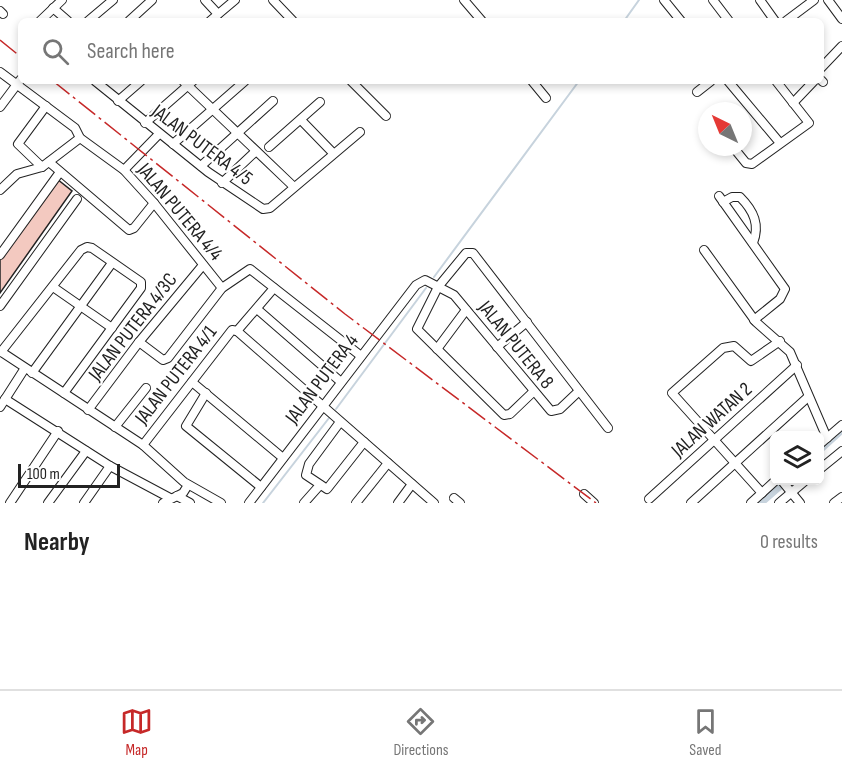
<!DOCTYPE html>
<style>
:root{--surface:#fff;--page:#f2f2f2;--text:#222;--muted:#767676;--line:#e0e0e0;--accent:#c62828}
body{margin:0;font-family:"Sofia Sans Condensed",sans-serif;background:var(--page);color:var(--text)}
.controls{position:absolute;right:18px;bottom:18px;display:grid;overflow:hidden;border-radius:9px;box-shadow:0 3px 9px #0003}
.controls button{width:54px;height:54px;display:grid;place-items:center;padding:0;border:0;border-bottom:2px solid var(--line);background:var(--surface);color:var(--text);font:30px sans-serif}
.compass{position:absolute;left:698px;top:102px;width:54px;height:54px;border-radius:50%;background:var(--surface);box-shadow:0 3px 9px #0003;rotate:317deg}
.scale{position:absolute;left:18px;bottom:15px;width:102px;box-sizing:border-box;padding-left:6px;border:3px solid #222;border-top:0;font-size:16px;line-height:21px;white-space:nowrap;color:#222;-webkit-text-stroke:4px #fff;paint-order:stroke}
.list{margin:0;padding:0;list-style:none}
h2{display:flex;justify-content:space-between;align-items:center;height:78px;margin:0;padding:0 24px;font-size:26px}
h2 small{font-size:20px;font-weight:400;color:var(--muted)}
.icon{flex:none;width:33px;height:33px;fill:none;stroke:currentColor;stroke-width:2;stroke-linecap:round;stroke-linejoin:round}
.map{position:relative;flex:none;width:842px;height:503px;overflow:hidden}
.search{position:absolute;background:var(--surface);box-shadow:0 3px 9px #0003;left:18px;right:18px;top:18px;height:66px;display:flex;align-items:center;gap:15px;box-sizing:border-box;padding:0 21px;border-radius:9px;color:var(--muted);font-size:22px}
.sheet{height:186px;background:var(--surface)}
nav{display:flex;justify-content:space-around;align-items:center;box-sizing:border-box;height:84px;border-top:2px solid var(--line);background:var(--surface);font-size:16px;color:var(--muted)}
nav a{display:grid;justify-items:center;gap:3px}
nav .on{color:var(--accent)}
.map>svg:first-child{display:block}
</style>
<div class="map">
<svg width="842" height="503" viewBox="0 0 842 503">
<rect width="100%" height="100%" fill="#fff"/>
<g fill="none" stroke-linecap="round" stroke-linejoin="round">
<g stroke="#c7d3dd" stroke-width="2">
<path d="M624 21 639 0"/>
<path d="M434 277 579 81"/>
<path d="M336 409 426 288"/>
<path d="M263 503 329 418"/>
</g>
<g stroke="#c7d3dd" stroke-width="7">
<path d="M820 450 842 430"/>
<path d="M761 503 786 481"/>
</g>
</g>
<path fill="#f3c9c0" stroke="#222" stroke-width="1.5" d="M57 179 72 191 0 293V257Z"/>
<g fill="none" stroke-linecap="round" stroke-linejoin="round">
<defs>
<g id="minor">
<path d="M205 0 218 14"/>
<path d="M273 0 293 21"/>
<path d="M464 0 482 21"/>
<path d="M664 0 681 21"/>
<path d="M713 0 729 21"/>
<path d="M760 0 775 21"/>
<path d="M828 0 842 19"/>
<path d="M53 8 68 21"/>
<path d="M0 11 3 14"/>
<path d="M40 21 62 0"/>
<path d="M88 21 113 0"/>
<path d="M129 21 152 0"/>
<path d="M210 21 235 0"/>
<path d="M786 21 814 0"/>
<path d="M821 68 842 46"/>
<path d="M0 72 75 128 80 138 124 170 154 203 222 288"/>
<path d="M821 80 823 82"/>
<path d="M95 81 208 172 263 209 270 208 360 132"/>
<path d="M183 81 293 186"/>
<path d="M351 81 386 116"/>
<path d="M532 81 546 98"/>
<path d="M728 81 780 143"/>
<path d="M697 92 711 81"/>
<path d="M118 101 141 81"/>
<path d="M793 103 814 81"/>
<path d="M0 107 21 79"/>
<path d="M301 120 333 153"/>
<path d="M145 123 193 81"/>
<path d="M173 144 245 81"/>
<path d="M269 147 320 102"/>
<path d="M733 147 746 163 752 164 809 123 776 81"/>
<path d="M49 162 129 230 134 228 154 203"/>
<path d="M201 166 273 101"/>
<path d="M42 167 18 144 46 106"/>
<path d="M124 170 159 134"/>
<path d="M222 183 256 151"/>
<path d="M0 190 17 174 42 167 80 138"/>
<path d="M719 196 785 289 780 299 754 320"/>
<path d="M723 202 732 197H740C754 211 760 225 753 243"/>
<path d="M704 250 756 322 790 352 827 438"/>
<path d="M0 255 60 172"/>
<path d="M53 287 112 328"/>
<path d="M0 306 77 199"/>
<path d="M257 309 341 382"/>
<path d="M237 331 434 503"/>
<path d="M237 331 274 288"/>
<path d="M139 342 163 360 168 358 222 288 250 269 361 356"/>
<path d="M497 347 527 322"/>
<path d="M437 349 466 310"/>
<path d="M0 351 143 445 184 482 221 503"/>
<path d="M1 352 81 250 87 247 92 248 141 282V288L64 393"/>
<path d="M32 373 112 263"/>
<path d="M192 382 283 458"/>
<path d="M533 392 510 414 504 415 417 329 438 287 466 253H473L608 428"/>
<path d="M206 393 186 426 261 487"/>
<path d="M5 399 110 466 170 498"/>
<path d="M0 407 25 368"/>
<path d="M88 410 139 342 203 265"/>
<path d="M340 422 309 464 306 475 327 489 364 442"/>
<path d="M115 427 146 388"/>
<path d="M820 444 842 425"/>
<path d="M143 445 232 330 237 331"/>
<path d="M820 469 842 451"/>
<path d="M782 481 800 503"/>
<path d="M762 493 672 393 723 348 734 346 751 361 780 341"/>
<path d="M584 494 594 503"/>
<path d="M177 496 190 503"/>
<path d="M454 498 460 503"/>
<path d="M649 499 797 365"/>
<path d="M10 503 58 431"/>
<path d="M48 503 86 451"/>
<path d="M84 503 110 466"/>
<path d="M163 503 183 493 188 485"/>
<path d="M249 503 416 285 425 280 454 295 551 411 560 409 579 391"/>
<path d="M304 503 320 485"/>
<path d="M356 503 388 463"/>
<path d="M398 503 412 484"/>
<path d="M691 503 808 397"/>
<path d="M751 503 775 481"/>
<path d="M779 503 805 481"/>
<path d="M834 503 842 497"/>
</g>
</defs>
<use href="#minor" stroke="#222" stroke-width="10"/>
<use href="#minor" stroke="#fff" stroke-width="8"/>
<g stroke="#c62828" stroke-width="1.5" stroke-dasharray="21 4.5 3 4.5" stroke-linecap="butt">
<path d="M0 40 21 57"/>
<path d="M53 81 345 314 596 503"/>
</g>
</g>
<g text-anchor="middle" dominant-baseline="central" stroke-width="4.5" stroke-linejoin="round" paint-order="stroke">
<g font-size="20" fill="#222" stroke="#fff">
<text transform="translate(202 145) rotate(37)">JALAN PUTERA 4/5</text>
<text transform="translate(180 212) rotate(50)">JALAN PUTERA 4/4</text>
<text transform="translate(133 327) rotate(-52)">JALAN PUTERA 4/3C</text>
<text transform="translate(516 345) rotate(51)">JALAN PUTERA 8</text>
<text transform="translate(176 375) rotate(-52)">JALAN PUTERA 4/1</text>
<text transform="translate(322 379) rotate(-53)">JALAN PUTERA 4</text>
<text transform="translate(712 420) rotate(-42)">JALAN WATAN 2</text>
</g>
</g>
</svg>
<div class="controls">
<button><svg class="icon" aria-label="layers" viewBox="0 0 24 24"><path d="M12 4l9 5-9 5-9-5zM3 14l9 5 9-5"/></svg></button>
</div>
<svg class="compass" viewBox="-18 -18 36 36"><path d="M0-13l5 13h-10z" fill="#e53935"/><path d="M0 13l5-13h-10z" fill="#767676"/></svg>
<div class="scale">100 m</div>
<div class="search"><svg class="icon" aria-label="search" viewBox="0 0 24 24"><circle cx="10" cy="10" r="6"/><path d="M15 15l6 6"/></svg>Search here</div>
</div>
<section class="sheet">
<h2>Nearby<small>0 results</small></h2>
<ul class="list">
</ul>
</section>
<nav>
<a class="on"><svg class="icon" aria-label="map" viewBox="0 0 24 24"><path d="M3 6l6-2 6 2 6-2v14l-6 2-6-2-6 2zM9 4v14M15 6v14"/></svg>Map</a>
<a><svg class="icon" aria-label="directions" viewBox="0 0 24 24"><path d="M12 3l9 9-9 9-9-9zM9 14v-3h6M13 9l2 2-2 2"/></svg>Directions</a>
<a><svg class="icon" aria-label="saved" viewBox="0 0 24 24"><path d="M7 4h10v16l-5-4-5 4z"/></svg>Saved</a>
</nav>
